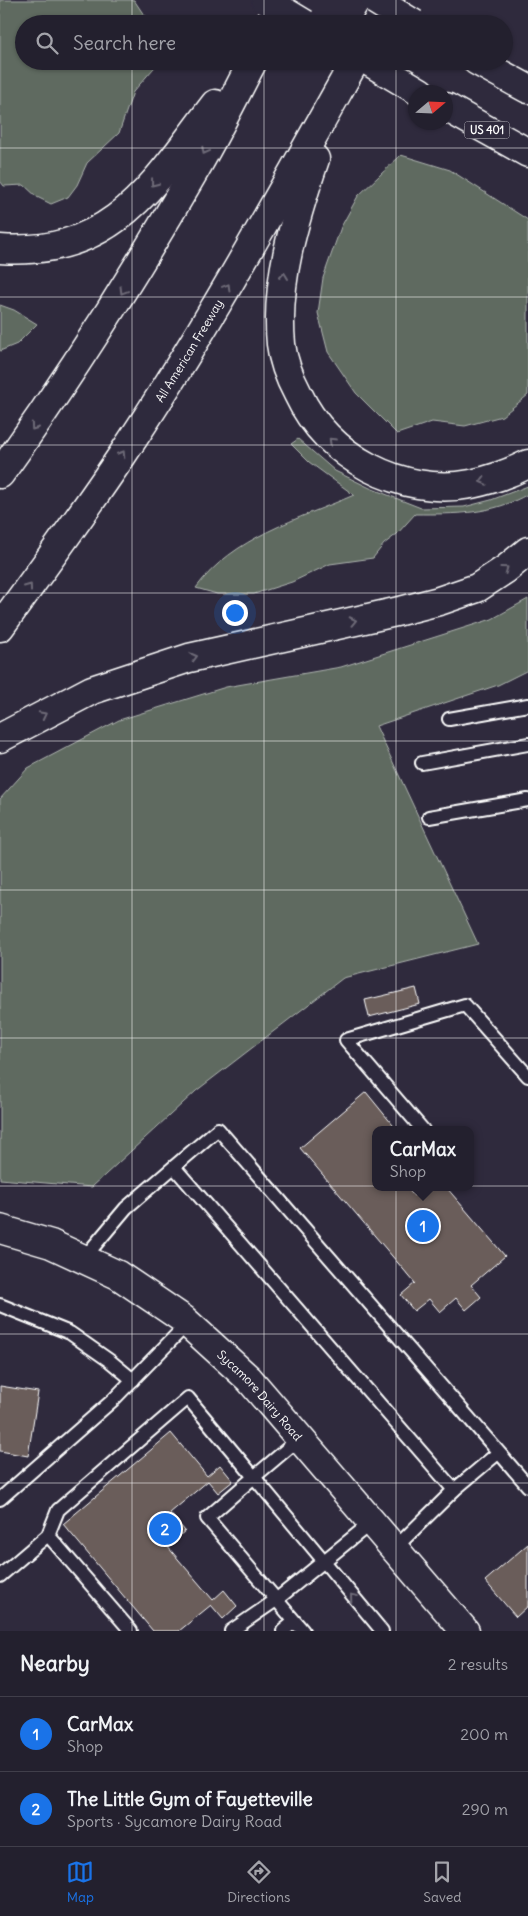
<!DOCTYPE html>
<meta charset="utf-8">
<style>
:root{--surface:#23202e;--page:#2b2836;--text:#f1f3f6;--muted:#a3a3aa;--line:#403e4a;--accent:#1a73e8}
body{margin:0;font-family:Delius,sans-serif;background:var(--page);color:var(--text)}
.compass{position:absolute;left:408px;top:85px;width:45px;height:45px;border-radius:50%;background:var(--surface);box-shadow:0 1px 4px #0004;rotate:71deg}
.you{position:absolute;left:234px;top:612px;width:18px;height:18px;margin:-12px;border:4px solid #fff;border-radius:50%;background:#1a73e8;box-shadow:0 0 0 8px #1a73e833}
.badge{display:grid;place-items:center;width:32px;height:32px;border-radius:50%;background:var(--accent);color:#fff;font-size:16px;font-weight:700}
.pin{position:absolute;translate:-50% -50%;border:2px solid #fff;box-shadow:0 1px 5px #0006}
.popup{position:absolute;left:372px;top:1126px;width:102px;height:65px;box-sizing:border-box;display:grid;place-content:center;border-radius:10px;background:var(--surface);filter:drop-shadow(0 1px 4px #0005);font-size:16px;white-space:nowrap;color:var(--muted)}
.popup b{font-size:19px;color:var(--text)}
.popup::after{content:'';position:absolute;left:50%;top:100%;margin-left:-10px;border:10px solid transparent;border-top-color:var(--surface)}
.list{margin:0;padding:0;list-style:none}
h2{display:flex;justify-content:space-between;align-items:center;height:65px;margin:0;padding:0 20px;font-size:21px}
h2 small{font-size:16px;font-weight:400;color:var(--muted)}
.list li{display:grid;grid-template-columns:32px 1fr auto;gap:15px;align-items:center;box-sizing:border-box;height:75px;padding:0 20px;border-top:1px solid var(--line)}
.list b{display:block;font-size:19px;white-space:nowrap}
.list p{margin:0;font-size:16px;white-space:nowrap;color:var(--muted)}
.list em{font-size:16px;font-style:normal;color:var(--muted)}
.icon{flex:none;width:28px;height:28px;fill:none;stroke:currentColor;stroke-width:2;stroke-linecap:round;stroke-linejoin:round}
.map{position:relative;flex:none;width:528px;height:1631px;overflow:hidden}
.search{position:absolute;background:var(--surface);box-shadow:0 1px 4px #0004;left:15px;right:15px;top:15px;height:55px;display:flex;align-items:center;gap:12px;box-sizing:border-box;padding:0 18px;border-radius:28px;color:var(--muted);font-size:19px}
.sheet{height:215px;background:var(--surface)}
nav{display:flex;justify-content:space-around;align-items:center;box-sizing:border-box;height:70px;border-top:1px solid var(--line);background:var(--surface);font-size:14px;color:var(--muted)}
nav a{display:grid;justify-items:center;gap:2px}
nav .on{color:var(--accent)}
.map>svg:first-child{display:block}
</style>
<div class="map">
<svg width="528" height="1631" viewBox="0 0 528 1631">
<rect width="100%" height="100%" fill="#2f2a3d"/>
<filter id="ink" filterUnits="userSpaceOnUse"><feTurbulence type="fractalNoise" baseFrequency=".02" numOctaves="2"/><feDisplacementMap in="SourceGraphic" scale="10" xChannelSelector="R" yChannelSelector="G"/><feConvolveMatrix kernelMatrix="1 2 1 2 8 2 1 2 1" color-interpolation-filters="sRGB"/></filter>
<g filter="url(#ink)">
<g fill="#5f6b61" stroke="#afb5b0">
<path d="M0 0H134L150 24H24V61H160L133 92 119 133 87 163 77 185 68 197 51 204 37 197 24 185 4 186 0 181Z"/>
<path d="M401 155 450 170 528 220V395L502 416 465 426 432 422 397 434 356 393 328 352 318 313 323 278 341 227 358 196Z"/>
<path d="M0 305 14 310 37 324 17 344 0 351Z"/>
<path d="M298 439 335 471 370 488 421 508 464 507 491 500 528 486V494C492 515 455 514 415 514L397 534 384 544 373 558 330 564 292 582 254 594H217L196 588C233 537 299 519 354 495L309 462 291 444Z"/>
<path d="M528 599V670L498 685 376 726 478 944 343 978 196 1091 92 1187 0 1179V799L28 768 119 720 226 687 341 667 492 619Z"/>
</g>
<g fill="#6b5d5a" stroke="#fff">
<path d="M416 988 420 1004 369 1017 365 1000Z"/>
<path d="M366 1092 397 1130H376V1187H406L414 1196 424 1187H446L505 1256 471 1285 481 1297 466 1310 456 1298 440 1312 429 1299 414 1311 401 1295 415 1283 300 1148Z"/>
<path d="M0 1386 38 1392 28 1456 0 1451Z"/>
<path d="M171 1433 207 1476 220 1465 233 1481 218 1493 208 1481 170 1513 185 1531 167 1546 213 1600 224 1590 237 1606 223 1619 211 1605 179 1631H153L63 1524Z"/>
<path d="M528 1544V1606L516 1617 485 1581Z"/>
</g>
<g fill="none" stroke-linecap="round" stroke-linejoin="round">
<defs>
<g id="lane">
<path d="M449 719 528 705"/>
<path d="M422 763 528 744"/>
<path d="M429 817 528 800"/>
<path d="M423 1130 346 1040 465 1005 528 1076"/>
<path d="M174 1167 454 1490 395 1548"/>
<path d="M84 1258 126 1208 218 1129 528 1486"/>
<path d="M0 1305 70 1333 110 1361 133 1380"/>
<path d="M454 1490 498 1453"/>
<path d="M0 1499 113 1400 188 1323"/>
<path d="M48 1535 131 1631"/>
<path d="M0 1576 48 1535 58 1510 188 1398 254 1477 300 1438"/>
<path d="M231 1631 276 1600 372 1522"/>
<path d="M283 1631 294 1622"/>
<path d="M303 1631 207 1518 254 1477 382 1631"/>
</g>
<g id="secondary">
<path id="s1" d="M0 1229 51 1244 118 1275 183 1319 249 1379 465 1631"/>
</g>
<g id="primary">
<path d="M368 61 420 92"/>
<path d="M477 61 528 89"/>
<path d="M446 107 528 153"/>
</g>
<g id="highway">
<path d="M376 24 390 0"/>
<path d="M315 159C295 218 275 281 281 344 283 362 290 379 298 394 327 457 402 497 471 484 491 480 510 473 528 464"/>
<path d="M0 249C114 257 154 183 215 104"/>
<path d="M0 474C69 378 133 277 192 175 214 138 233 99 253 61"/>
<path id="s2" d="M0 627C41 571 82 515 121 457 206 330 280 195 355 61"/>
<path d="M0 738 92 690 189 658 400 611 439 601 477 588 506 569 528 551"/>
</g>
</defs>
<use href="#lane" stroke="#fff" stroke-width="16"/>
<use href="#secondary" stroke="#fff" stroke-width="31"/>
<use href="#primary" stroke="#fff" stroke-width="31"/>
<use href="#highway" stroke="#fff" stroke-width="31"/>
<use href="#lane" stroke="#2f2a3d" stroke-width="12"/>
<use href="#secondary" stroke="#2f2a3d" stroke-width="28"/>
<use href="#primary" stroke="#2f2a3d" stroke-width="28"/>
<use href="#highway" stroke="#2f2a3d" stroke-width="28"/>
<defs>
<g id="primary-bridge">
<path d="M265 0 305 24"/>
<path d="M375 0 414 24"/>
</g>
</defs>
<use href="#primary-bridge" stroke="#fff" stroke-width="31" stroke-linecap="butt"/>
<use href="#primary-bridge" stroke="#2f2a3d" stroke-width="28"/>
</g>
<defs><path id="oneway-chevron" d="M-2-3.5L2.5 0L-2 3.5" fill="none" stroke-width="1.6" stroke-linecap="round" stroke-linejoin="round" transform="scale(1.25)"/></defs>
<g stroke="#6d6a77">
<use href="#oneway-chevron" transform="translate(205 151) rotate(118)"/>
<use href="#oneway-chevron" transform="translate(154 183) rotate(128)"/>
<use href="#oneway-chevron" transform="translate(284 276) rotate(-83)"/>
<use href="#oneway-chevron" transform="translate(227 287) rotate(-59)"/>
<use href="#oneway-chevron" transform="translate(123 291) rotate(121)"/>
<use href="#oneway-chevron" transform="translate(34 427) rotate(125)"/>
<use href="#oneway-chevron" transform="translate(332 441) rotate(-136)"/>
<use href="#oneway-chevron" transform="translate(122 454) rotate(-57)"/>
<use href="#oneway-chevron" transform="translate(483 481) rotate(166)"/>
<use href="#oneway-chevron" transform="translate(505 569) rotate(-36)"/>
<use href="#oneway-chevron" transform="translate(29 587) rotate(-54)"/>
<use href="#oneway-chevron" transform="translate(353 621) rotate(-12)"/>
<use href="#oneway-chevron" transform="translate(194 657) rotate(-14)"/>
<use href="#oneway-chevron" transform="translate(43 715) rotate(-27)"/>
<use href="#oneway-chevron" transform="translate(353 1597) rotate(-130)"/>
</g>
</g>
<path fill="none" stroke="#fff" stroke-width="1" stroke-opacity="0.55" d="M132 0V24M264 0V24M396 0V24M132 61V1631M264 61V1631M396 61V1631M0 148H528M0 297H528M0 445H528M0 593H528M0 741H528M0 890H528M0 1038H528M0 1186H528M0 1334H528M0 1483H528"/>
<g text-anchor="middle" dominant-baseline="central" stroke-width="5" stroke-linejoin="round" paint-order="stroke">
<rect fill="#2f2a3d" stroke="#c1bfc5" stroke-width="1" x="464.5" y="121.5" width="45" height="17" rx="4"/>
<g font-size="11" font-weight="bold" fill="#fff">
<text x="487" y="130">US 401</text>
</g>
<g font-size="12" fill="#fff" stroke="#2f2a3d">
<text stroke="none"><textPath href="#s2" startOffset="335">All American Freeway</textPath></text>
<text stroke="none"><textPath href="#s1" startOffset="314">Sycamore Dairy Road</textPath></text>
</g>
</g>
</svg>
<svg class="compass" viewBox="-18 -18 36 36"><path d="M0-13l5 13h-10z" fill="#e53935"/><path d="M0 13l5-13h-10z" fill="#a3a3aa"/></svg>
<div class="you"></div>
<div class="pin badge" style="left:423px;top:1226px">1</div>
<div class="popup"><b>CarMax</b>Shop</div>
<div class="pin badge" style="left:165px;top:1529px">2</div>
<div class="search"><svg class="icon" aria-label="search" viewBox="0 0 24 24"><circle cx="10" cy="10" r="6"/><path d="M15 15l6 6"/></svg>Search here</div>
</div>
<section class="sheet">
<h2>Nearby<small>2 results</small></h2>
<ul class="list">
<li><span class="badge">1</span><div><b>CarMax</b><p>Shop</p></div><em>200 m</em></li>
<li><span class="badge">2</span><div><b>The Little Gym of Fayetteville</b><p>Sports · Sycamore Dairy Road</p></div><em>290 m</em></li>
</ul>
</section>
<nav>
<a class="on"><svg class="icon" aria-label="map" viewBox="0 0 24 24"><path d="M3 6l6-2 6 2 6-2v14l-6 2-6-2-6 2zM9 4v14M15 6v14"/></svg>Map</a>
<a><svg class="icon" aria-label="directions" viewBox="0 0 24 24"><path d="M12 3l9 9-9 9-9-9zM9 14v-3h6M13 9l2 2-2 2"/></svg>Directions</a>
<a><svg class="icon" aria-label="saved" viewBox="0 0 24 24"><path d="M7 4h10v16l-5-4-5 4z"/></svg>Saved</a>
</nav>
